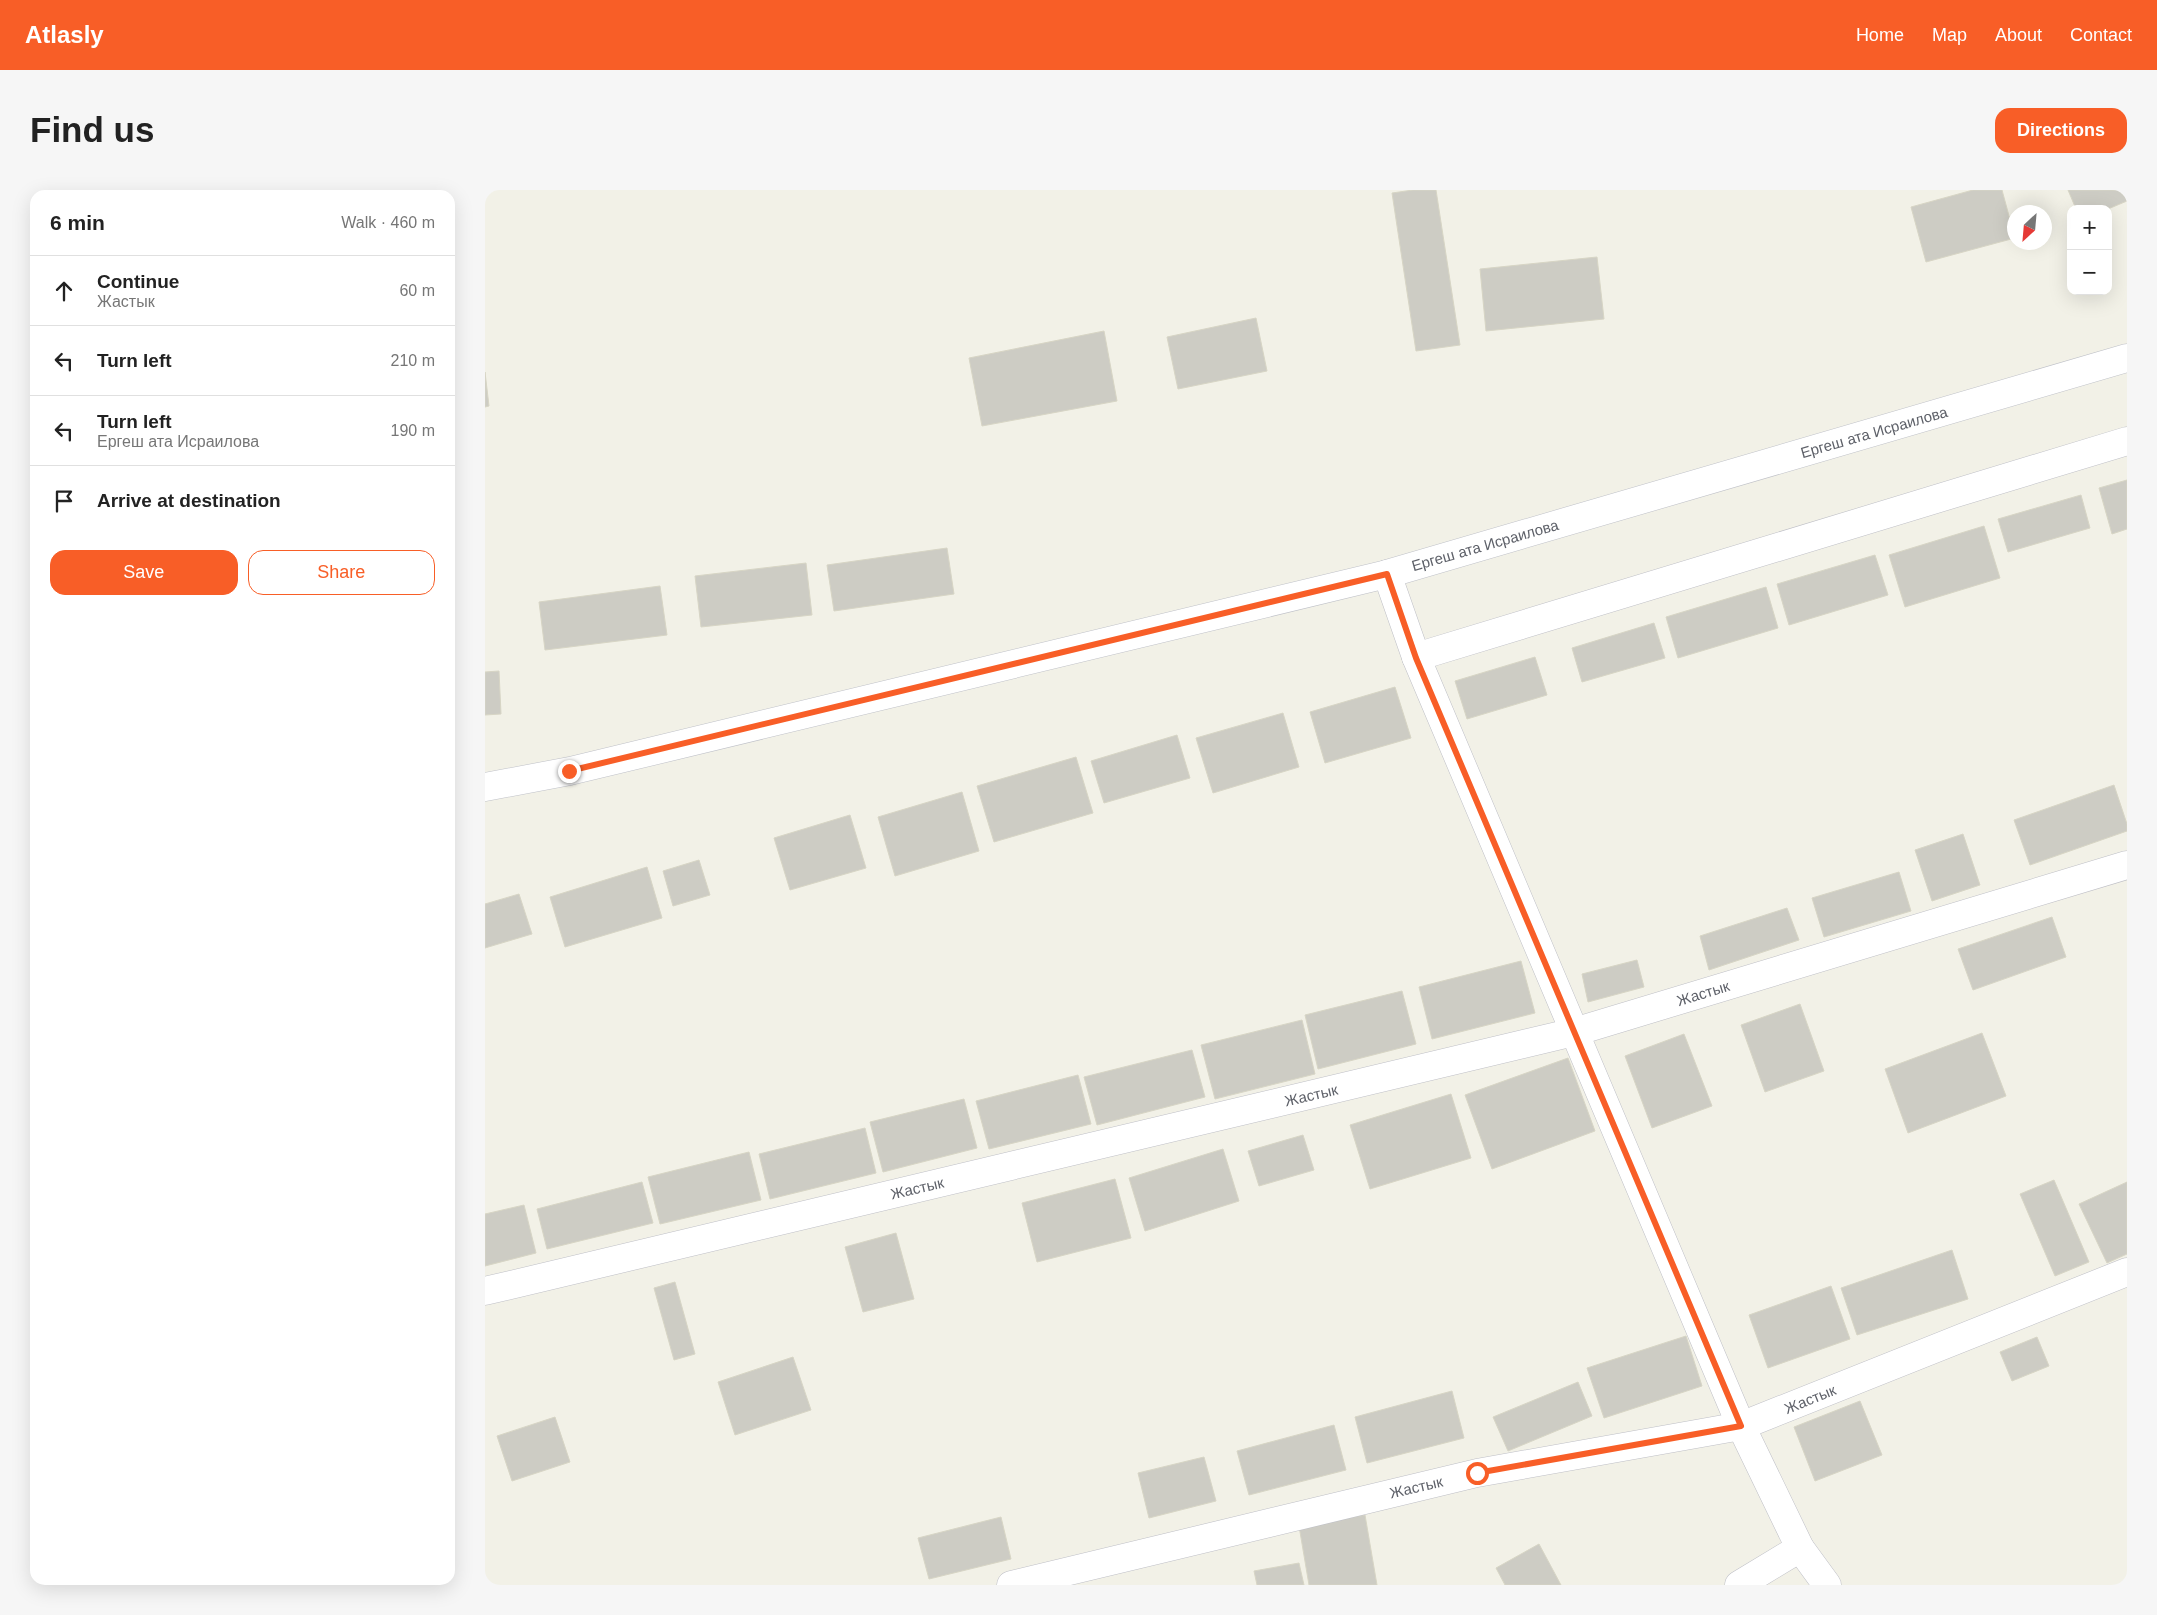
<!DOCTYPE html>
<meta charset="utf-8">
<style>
:root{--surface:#fff;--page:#f6f6f6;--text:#222;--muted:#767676;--line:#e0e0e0;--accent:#f85e27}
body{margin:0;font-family:Arial,sans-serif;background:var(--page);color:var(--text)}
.controls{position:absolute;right:15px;top:15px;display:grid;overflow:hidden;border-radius:10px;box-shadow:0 5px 20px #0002}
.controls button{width:45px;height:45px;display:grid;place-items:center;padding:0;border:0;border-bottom:1px solid var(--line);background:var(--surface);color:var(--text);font:25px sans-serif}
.compass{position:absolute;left:1522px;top:15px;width:45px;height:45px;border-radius:50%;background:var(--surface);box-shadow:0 5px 20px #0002;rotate:206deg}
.stop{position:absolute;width:15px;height:15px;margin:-11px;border:4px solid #f85e27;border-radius:50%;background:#fff}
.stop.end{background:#f85e27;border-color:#fff;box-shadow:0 1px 5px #0008}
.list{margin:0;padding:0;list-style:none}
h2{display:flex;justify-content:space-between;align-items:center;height:65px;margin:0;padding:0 20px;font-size:21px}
h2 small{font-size:16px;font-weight:400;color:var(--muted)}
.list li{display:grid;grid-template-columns:32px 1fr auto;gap:15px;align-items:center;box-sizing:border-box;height:70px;padding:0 20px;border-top:1px solid var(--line)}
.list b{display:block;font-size:19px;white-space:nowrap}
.list p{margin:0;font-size:16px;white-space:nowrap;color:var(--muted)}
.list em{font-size:16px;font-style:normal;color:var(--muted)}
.actions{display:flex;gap:10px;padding:15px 20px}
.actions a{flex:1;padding:11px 0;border:1px solid var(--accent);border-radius:15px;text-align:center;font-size:18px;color:var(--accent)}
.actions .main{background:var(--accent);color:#fff}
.icon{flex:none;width:28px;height:28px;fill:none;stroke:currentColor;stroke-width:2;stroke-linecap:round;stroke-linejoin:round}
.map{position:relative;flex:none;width:1642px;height:1395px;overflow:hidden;border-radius:15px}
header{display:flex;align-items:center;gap:30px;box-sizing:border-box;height:70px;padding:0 25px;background:var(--accent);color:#fff}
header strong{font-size:24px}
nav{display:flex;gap:28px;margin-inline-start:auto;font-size:18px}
.intro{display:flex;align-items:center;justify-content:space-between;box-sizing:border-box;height:120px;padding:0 30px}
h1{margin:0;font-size:35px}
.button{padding:12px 22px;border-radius:15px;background:var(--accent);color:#fff;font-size:18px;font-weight:700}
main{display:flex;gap:30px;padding:0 30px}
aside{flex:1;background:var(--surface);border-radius:15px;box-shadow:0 5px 20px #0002}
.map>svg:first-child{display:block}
</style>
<header>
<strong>Atlasly</strong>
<nav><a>Home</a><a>Map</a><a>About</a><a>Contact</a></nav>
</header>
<div class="intro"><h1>Find us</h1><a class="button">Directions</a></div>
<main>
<aside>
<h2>6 min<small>Walk · 460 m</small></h2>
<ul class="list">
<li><svg class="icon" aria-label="ahead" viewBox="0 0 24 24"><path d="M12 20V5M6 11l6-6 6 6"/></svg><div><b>Continue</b><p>Жастык</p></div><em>60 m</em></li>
<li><svg class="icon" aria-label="left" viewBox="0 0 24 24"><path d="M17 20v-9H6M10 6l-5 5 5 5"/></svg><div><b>Turn left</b></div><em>210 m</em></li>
<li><svg class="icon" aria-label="left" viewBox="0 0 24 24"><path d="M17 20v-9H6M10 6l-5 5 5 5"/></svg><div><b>Turn left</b><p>Ергеш ата Исраилова</p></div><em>190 m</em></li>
<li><svg class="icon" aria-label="arrive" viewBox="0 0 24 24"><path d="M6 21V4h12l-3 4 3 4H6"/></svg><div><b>Arrive at destination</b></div></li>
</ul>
<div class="actions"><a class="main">Save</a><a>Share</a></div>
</aside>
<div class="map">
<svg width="1642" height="1395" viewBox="0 0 1642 1395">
<rect width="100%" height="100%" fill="#f2f1e7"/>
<g fill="#cdccc4" stroke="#d7d5c5">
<path d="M928 0H951L975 155 931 161 907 3Z"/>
<path d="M1488 0H1517L1530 48 1441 72 1426 17Z"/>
<path d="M1583 0H1642V11L1623 19H1591Z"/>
<path d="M1112 67 1119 129 1001 141 995 79Z"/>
<path d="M771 128 782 181 693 199 682 147Z"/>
<path d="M619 141 632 211 497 236 484 168Z"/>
<path d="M0 182 4 216 0 217Z"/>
<path d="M1642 290V339L1627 344 1614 298Z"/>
<path d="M1596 305 1605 338 1523 362 1513 329Z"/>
<path d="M1499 336 1515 388 1420 417 1404 365Z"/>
<path d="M462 358 469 404 349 421 342 375Z"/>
<path d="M1390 365 1403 405 1304 435 1292 394Z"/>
<path d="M321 373 327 425 216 437 210 386Z"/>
<path d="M175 396 182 445 60 460 54 412Z"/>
<path d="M1281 397 1293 438 1193 468 1181 427Z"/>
<path d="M1169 433 1180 468 1097 492 1087 458Z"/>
<path d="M1050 467 1062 505 982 529 970 491Z"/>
<path d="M14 481 16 524 0 525V482Z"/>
<path d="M910 497 926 548 840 573 825 522Z"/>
<path d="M798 523 814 577 728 603 711 548Z"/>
<path d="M692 545 705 588 619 613 606 571Z"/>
<path d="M591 567 608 623 509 652 492 596Z"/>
<path d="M1629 595 1642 634V641L1545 675 1529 630Z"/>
<path d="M477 602 494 661 410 686 393 627Z"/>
<path d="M365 625 381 678 305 700 289 648Z"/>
<path d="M1478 644 1495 695 1447 711 1430 660Z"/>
<path d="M214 670 225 705 188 716 178 681Z"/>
<path d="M162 677 177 728 80 757 65 707Z"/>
<path d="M1414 682 1426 721 1339 747 1327 708Z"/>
<path d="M34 704 47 744 0 758V714Z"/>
<path d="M1302 718 1314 750 1224 780 1215 746Z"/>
<path d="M1567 727 1581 767 1488 800 1473 759Z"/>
<path d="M1152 770 1159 797 1103 812 1097 784Z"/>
<path d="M1036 771 1050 823 947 849 934 797Z"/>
<path d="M917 801 931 854 833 879 820 825Z"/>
<path d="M1315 814 1339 881 1280 902 1256 835Z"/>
<path d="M817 830 830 884 730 909 716 855Z"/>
<path d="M1497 843 1521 906 1423 943 1400 879Z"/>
<path d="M1199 844 1227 916 1167 938 1140 866Z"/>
<path d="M707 860 720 907 612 935 599 887Z"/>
<path d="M1083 868 1110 941 1007 979 980 905Z"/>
<path d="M593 885 606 934 504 959 491 911Z"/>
<path d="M966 904 986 968 885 999 865 935Z"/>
<path d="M479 909 492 958 398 982 385 932Z"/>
<path d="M380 938 391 983 285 1009 274 964Z"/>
<path d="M818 945 829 980 774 996 763 961Z"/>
<path d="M738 959 754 1011 660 1041 644 988Z"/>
<path d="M264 962 276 1010 175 1034 163 987Z"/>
<path d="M630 989 646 1048 552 1072 537 1013Z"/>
<path d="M1569 990 1604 1072 1570 1086 1535 1004Z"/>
<path d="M157 992 168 1033 62 1059 52 1019Z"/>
<path d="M1642 992V1064L1622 1073 1594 1014Z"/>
<path d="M39 1015 51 1063 0 1076V1024Z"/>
<path d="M411 1043 429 1109 378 1122 360 1057Z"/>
<path d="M1467 1060 1483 1109 1372 1145 1356 1098Z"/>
<path d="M190 1092 210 1164 189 1170 169 1098Z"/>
<path d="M1346 1096 1365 1149 1283 1178 1264 1125Z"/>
<path d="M1201 1146 1217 1196 1119 1228 1102 1178Z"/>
<path d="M1552 1147 1564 1176 1527 1191 1515 1162Z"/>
<path d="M308 1167 326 1220 250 1245 233 1192Z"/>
<path d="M1093 1192 1107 1226 1023 1261 1008 1227Z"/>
<path d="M967 1201 979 1248 882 1273 870 1227Z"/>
<path d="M1375 1211 1397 1265 1330 1291 1309 1237Z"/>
<path d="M70 1227 85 1272 27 1291 12 1246Z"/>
<path d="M849 1235 861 1280 764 1305 752 1261Z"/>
<path d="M719 1267 731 1311 664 1328 653 1283Z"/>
<path d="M880 1325 892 1395H824L814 1336Z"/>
<path d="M516 1327 526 1369 444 1389 433 1348Z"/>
<path d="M1054 1354 1076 1395H1020L1011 1378Z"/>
<path d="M814 1373 819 1395H772L769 1381Z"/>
</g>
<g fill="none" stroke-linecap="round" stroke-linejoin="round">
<defs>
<g id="minor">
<path d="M902 384 931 467 1256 1236 1315 1358 1342 1395"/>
<path d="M931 467 1642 251"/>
<path d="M0 1101 1089 842 1642 675"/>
<path d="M526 1395 992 1283 1256 1236 1642 1082"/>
<path d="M1254 1395 1315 1358"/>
</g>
<path id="secondary" d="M0 597 85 581 902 384 1642 168"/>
</defs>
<use href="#minor" stroke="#bebfc6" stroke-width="29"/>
<use href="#secondary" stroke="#bfc1c8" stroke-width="29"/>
<use href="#minor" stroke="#fff" stroke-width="28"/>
<use href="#secondary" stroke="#fff" stroke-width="28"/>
</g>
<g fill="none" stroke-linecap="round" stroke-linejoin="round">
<path stroke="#f85e27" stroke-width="6" d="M84 581 902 384 931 468 1256 1236 992 1283"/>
</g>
<g text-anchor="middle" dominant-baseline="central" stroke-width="4.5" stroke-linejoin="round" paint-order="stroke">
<g font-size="15" fill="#5e6169" stroke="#fff">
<text transform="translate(1389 242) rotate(-16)">Ергеш ата Исраилова</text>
<text transform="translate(1000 355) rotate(-16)">Ергеш ата Исраилова</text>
<text transform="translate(1218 803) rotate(-17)">Жастык</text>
<text transform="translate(826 905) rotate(-13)">Жастык</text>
<text transform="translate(432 998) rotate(-13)">Жастык</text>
<text transform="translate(1325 1209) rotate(-22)">Жастык</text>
<text transform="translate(931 1297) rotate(-13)">Жастык</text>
</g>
</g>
</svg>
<div class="controls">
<button>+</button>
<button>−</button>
</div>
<svg class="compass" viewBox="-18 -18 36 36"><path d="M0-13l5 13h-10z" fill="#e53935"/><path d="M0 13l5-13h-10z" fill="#767676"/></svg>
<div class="stop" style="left:992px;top:1283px"></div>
<div class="stop end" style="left:84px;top:581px"></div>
</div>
</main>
